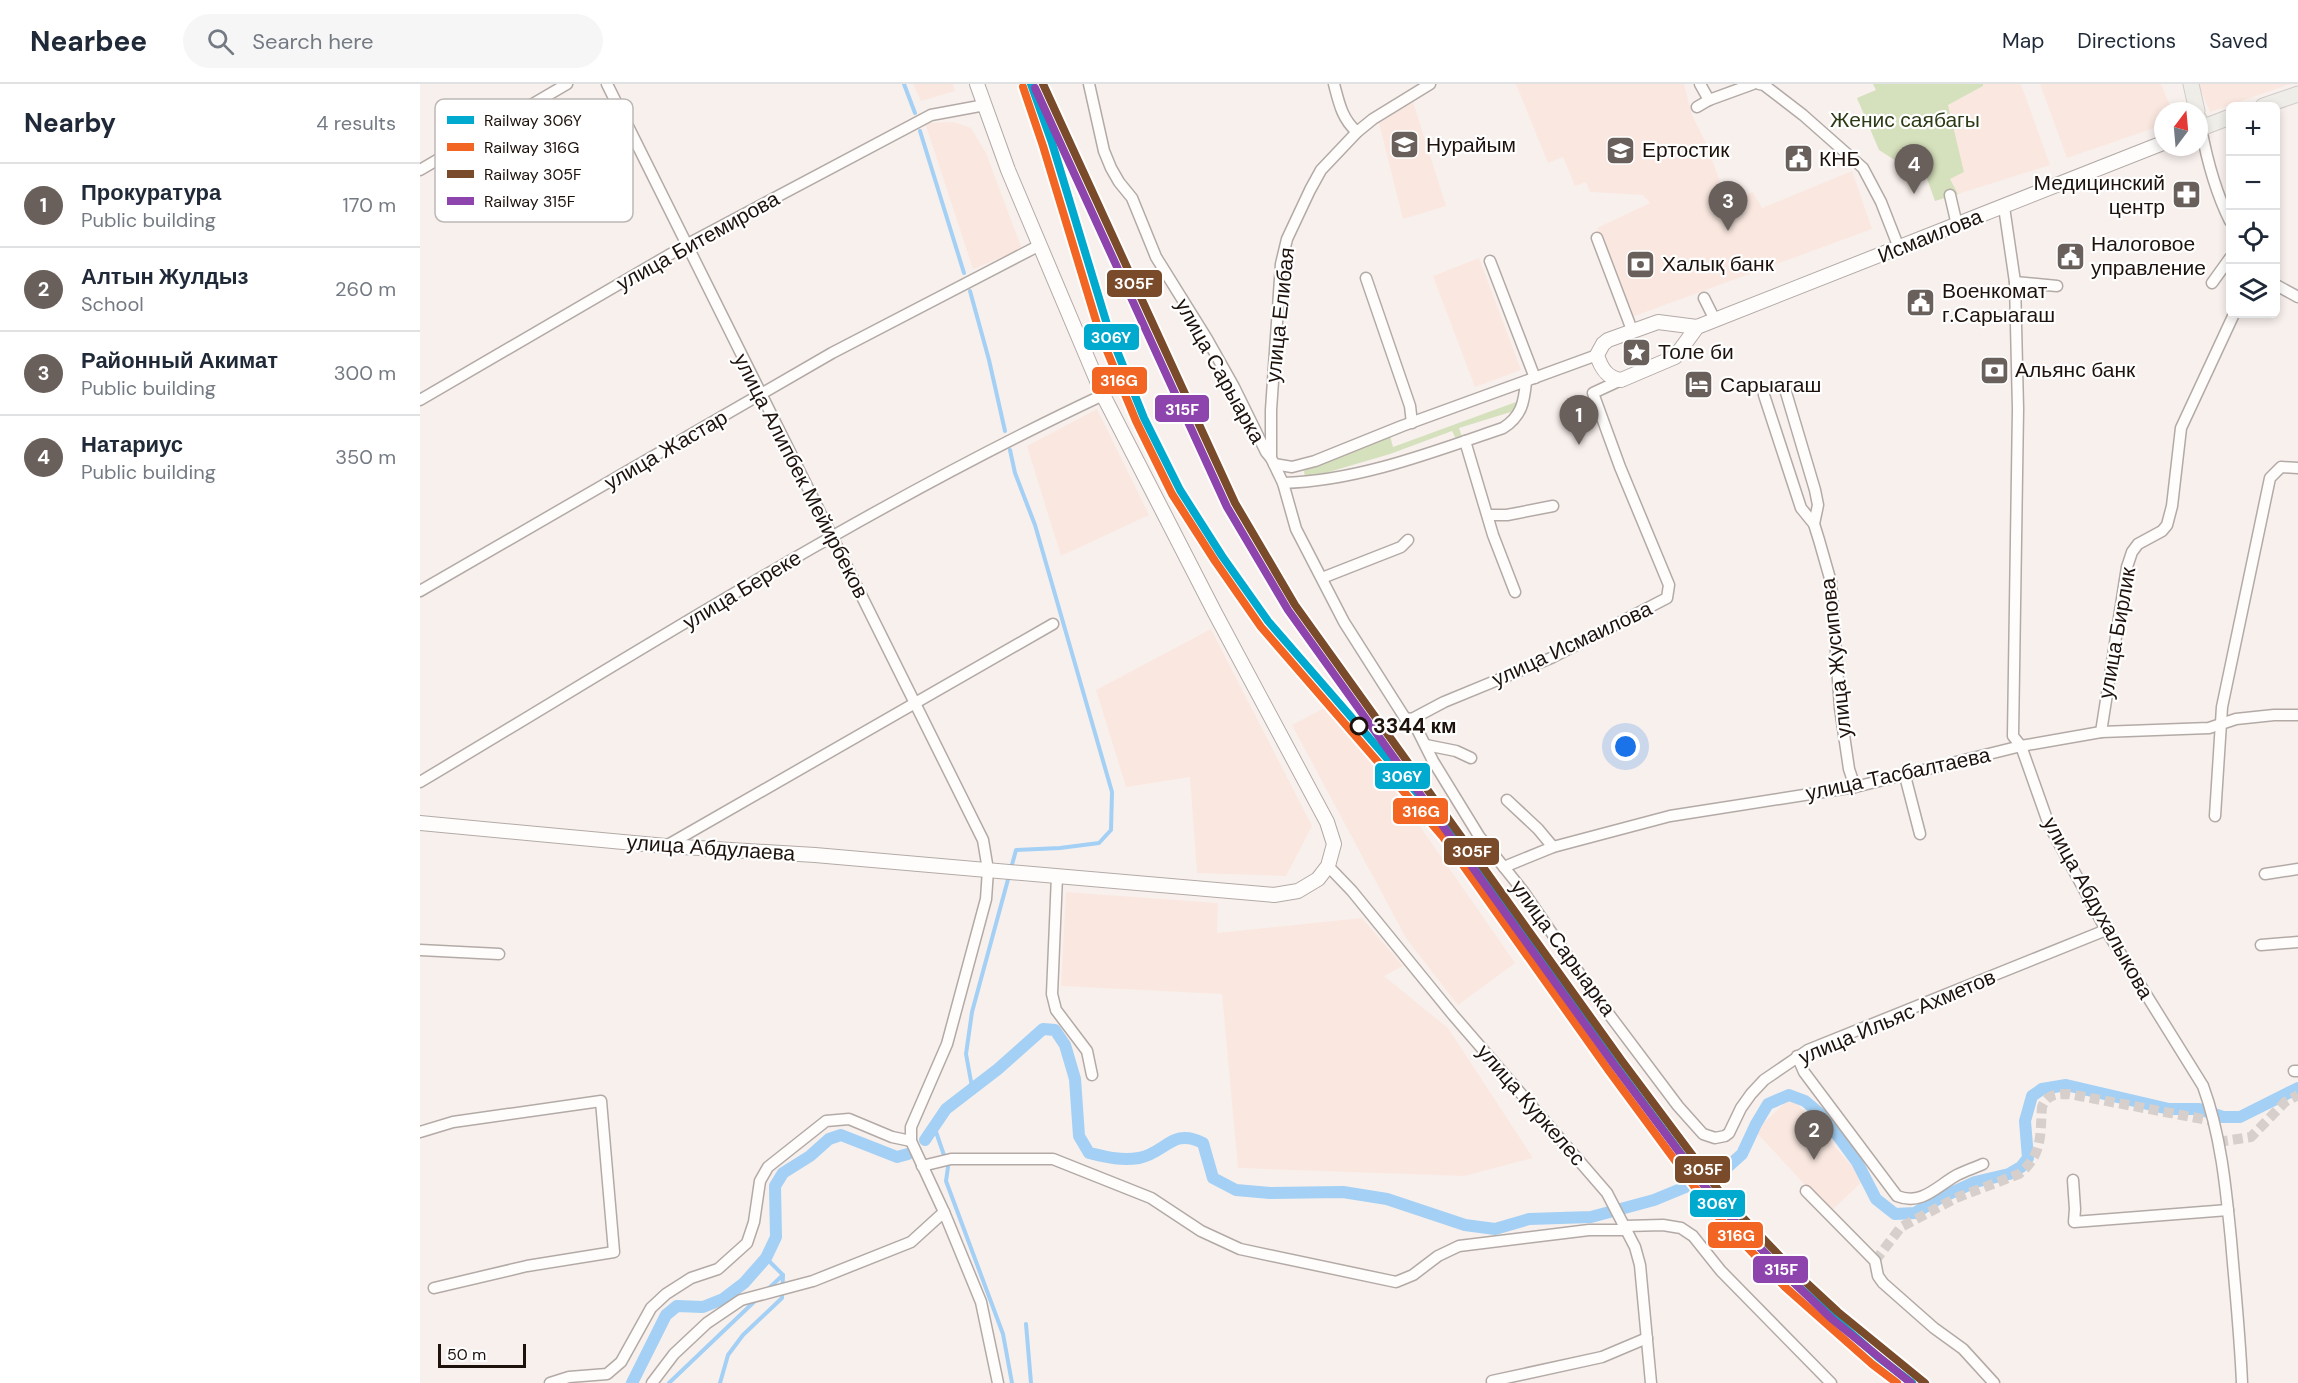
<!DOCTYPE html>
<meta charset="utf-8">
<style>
:root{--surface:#fff;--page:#f6f6f7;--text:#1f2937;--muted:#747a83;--line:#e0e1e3;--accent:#6a605b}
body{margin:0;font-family:"DM Sans",sans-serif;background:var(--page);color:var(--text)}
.controls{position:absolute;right:18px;top:18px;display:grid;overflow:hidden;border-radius:9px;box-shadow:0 3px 9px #0003}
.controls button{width:54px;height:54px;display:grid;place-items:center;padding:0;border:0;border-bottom:2px solid var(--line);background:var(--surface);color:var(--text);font:30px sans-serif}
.compass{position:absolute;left:1734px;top:18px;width:54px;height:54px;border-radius:50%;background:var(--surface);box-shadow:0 3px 9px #0003;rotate:16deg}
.scale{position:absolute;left:18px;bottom:15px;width:88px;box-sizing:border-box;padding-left:6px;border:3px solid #1e120d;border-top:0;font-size:16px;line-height:21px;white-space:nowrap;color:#1e120d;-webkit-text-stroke:4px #fff;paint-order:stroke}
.you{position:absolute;left:1206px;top:663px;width:21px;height:21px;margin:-15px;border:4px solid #fff;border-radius:50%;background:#1a73e8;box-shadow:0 0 0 9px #1a73e833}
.badge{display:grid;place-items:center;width:39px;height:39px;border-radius:50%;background:var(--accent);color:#fff;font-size:20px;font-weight:700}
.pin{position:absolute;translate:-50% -50px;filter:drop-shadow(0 2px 3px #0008)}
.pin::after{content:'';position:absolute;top:32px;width:21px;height:18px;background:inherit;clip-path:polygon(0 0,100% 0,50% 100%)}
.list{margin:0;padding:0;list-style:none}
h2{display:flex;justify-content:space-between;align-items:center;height:78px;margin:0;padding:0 24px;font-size:26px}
h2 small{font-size:20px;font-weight:400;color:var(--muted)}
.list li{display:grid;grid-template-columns:39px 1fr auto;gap:18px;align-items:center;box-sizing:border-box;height:84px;padding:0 24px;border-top:2px solid var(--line)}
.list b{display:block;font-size:22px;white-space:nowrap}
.list p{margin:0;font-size:20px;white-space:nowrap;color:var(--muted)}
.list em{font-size:20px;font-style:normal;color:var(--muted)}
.icon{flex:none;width:33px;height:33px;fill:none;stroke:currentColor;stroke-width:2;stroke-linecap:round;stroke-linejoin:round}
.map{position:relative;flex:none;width:1878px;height:1299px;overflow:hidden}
header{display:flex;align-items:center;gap:36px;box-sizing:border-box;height:84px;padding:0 30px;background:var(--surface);border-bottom:2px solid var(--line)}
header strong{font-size:28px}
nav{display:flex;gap:33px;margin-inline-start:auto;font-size:21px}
.search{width:420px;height:54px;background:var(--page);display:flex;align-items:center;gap:15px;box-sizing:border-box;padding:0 21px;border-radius:33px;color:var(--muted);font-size:22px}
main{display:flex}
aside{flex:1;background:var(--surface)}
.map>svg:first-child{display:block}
</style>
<header>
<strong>Nearbee</strong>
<div class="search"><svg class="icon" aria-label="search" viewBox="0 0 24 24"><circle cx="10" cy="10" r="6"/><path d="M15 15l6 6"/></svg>Search here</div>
<nav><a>Map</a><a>Directions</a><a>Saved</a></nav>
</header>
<main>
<aside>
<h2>Nearby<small>4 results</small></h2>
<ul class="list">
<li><span class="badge">1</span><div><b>Прокуратура</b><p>Public building</p></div><em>170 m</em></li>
<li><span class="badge">2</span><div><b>Алтын Жулдыз</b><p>School</p></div><em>260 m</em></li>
<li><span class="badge">3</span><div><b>Районный Акимат</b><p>Public building</p></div><em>300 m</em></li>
<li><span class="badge">4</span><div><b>Натариус</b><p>Public building</p></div><em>350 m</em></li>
</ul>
</aside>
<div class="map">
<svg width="1878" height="1299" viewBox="0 0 1878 1299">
<rect width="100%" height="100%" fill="#f8f0ed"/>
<g fill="#fae8e0">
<path d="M493 0H533L535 7 501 17Z"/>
<path d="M1096 0H1264L1272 31 1286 59 1307 117 1333 108 1342 124 1432 87 1452 145 1212 233 1177 144 1230 119 1223 111 1170 108 1166 98 1155 102 1143 73 1128 79Z"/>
<path d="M1563 0H1601L1630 81 1538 110 1530 94 1544 88 1528 21 1563 2Z"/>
<path d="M1620 0H1741L1752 27H1743V41L1647 74Z"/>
<path d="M1778 0H1870L1790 28Z"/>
<path d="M993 18 1026 122 983 135 959 39Z"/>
<path d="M534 38 551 44 566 69 602 165 553 185 505 39Z"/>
<path d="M1059 174 1101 286 1055 303 1013 192Z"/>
<path d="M677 325 729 431 641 472 607 362Z"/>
<path d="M791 545 892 742 866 792 777 789 770 693 706 703 676 606Z"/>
<path d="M914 619 1095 879 1038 921 986 854 872 641Z"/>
<path d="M646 808 798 819 797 849 942 834 983 882 964 892 1028 944 1113 1074 1044 1092 818 1084 802 910 641 902Z"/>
<path d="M1371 1013 1444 1096 1410 1128 1335 1047Z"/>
</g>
<g fill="#d5e0bc">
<path d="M1453 0H1563V2L1528 21 1544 88 1530 95 1538 110 1515 117 1498 69 1481 80 1459 66 1437 14 1456 6Z"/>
<path d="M1096 318 1098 322 1097 326 1039 344 1042 353 1036 355 1032 347 970 370 885 395 884 387 886 384 970 352 973 363Z"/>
</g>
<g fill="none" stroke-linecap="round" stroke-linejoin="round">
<g stroke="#a3d0f4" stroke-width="4">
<path d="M484 0 495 29"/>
<path d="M500 47 544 189"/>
<path d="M550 207 569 276 585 347"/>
<path d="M552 1003 546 970 552 928 596 766 640 764 679 759 691 746 692 708 615 441 595 389 590 366"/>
<path d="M514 1042 528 1083 526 1097 583 1250 592 1299"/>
<path d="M348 1205 363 1191"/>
<path d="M606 1240 611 1299"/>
<path d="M249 1299 336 1216"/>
<path d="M300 1299 308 1271 323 1251 362 1214 363 1191 346 1174"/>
</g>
<g stroke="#a3d0f4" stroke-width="12">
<path d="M505 1056 526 1025 578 985 623 945 635 946 645 961 655 995 659 1052 669 1069C686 1073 701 1077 719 1074 746 1069 752 1043 783 1059L793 1094 816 1106 850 1109 923 1108 967 1115 1045 1141 1075 1145 1109 1135 1171 1133 1234 1116 1302 1088 1322 1070 1336 1040 1348 1020 1369 1011 1385 1017 1404 1033 1437 1078 1456 1115 1475 1130 1495 1129 1518 1115 1555 1098 1589 1090 1601 1083 1608 1074 1605 1037 1612 1012 1622 1005 1646 1001 1749 1025H1779L1803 1033H1820L1878 1004"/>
<path d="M212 1299 246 1231 257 1222 283 1223 303 1215 324 1199 346 1174 356 1153 355 1102 363 1089 390 1072 409 1055 421 1051 477 1073 488 1070"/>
</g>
<g stroke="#d7cfcb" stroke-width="10" stroke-dasharray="10 5" stroke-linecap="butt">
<path d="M1798 1058 1831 1053 1865 1018 1878 1011"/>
<path d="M1455 1177 1481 1143 1536 1114 1599 1090C1623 1071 1620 1051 1622 1023 1627 1010 1636 1010 1649 1010L1793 1037"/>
</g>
<defs>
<g id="street">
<path d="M187 0 563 756 568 786 566 815 527 960 491 1043V1057L524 1128 561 1218 578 1299"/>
<path d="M669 0 684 67 691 84 699 98 712 114 736 173 787 255 814 303 846 368 851 374"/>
<path d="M914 0C919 19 922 35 937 48"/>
<path d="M1010 0 953 35 937 48 901 86 890 106 867 155 861 180 851 326V374L863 399 876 445 924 538 985 634 992 635 1013 677 1059 752 1103 807 1170 905 1258 1022 1283 1050 1295 1054 1305 1052 1309 1049 1321 1024 1331 1010 1344 996 1388 966 1686 846"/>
<path d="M1280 0 1289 16"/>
<path d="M1339 0 1344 1 1383 31 1443 84 1461 118 1479 164"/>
<path d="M1277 23 1289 16 1333 0"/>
<path d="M1781 44C1787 76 1795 107 1810 137"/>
<path d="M0 86 147 0"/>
<path d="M1530 111 1537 141"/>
<path d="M1584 123 1595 198 1598 325 1593 652 1601 662 1629 741 1686 846 1783 1002C1801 1051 1806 1105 1811 1156 1815 1204 1820 1251 1822 1299"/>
<path d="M1177 154 1212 246"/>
<path d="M1070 177 1115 294"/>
<path d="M946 194 990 322 992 339"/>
<path d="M1595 198 1637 202"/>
<path d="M1792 199 1810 174"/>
<path d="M1856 201 1878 213"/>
<path d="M1284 214 1295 236"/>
<path d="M1365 305 1395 406 1398 421 1394 440"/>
<path d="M1344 311 1381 424 1394 440 1399 456 1411 498 1420 624 1429 685 1435 703"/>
<path d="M0 316 266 161 511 31 565 21"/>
<path d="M1045 357 1073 451 1095 508"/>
<path d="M854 380 872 383 895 377 982 342 1177 271"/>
<path d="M863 399C938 397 1013 368 1083 344 1102 332 1104 318 1106 298"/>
<path d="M1068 431H1087L1133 422"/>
<path d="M902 494 981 463 988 456"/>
<path d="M0 507 412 269 620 161"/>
<path d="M992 635 1024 618 1131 574 1247 514 1249 501 1200 383 1173 309 1201 296"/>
<path d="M1681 648 1707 483 1712 468 1718 460 1742 447 1747 441 1752 422 1761 344 1814 230"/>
<path d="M1006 661 1036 667 1051 674"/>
<path d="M1485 692 1500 750"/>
<path d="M0 698C225 564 446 422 683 311"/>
<path d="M1087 716 1118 745 1133 763"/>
<path d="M1795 732 1802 623 1850 394 1861 383 1878 384"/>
<path d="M246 762 633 540"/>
<path d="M908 782 932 807 1033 931 1187 1109 1215 1163 1220 1181 1231 1299"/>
<path d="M1084 783 1133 763 1250 732 1435 703 1601 662 1681 648 1789 644 1816 635 1854 631H1878"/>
<path d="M1845 790 1878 785"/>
<path d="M637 792 632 910 636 926 667 967 672 991"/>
<path d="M1841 861 1878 858"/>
<path d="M0 866 79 870"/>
<path d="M1377 972 1384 988 1477 1112C1502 1122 1517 1102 1537 1091 1545 1087 1554 1084 1563 1080"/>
<path d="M1874 987H1878"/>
<path d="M0 1048 33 1038 181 1017 194 1168 107 1182 14 1204"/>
<path d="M502 1082 531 1075H633L731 1114 781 1147 820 1165 976 1198 993 1191 1018 1172 1039 1162 1169 1146H1207"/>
<path d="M1653 1096 1655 1125 1654 1138 1808 1126"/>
<path d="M1386 1107 1455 1177 1458 1192 1463 1199 1514 1244 1543 1265 1574 1299"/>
<path d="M1205 1142 1243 1141 1261 1144 1273 1152 1301 1187 1411 1299"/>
<path d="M1072 1297 1182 1273 1227 1254"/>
<path d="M130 1299 149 1293 187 1290 201 1278 231 1224 246 1210 271 1194 298 1185 327 1159 334 1138 340 1097 348 1083 406 1037 429 1035 472 1053 491 1057"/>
<path d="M232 1299 254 1270 287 1239 321 1216 393 1197 491 1158 524 1128"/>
</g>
<g id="secondary">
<path d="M1277 243 1255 273 1201 296C1187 294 1181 284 1177 271L1183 260 1188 256 1238 238 1277 243 1743 59"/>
<path d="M0 739 246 762 395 771 854 811 878 807 898 795 908 782 914 760 907 738 795 529 683 311 588 86 557 0"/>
</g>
<g id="primary">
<path d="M1771 0 1777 27"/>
<path d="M1843 22 1878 10"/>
<path d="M1779 35 1781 44 1810 33"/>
</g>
</defs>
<use href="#street" stroke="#b3aaa6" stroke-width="13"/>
<use href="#secondary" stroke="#b3aaa6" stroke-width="16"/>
<use href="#primary" stroke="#d0cac8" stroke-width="17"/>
<use href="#street" stroke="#fefdfc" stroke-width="10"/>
<use href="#secondary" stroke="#fefdfc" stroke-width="14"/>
<use href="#primary" stroke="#eeede8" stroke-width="15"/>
<defs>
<path id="rail-1" d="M611 0 632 59 689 247 724 334 760 406 802 472 848 537 1030 747 1196 982 1298 1120 1371 1196 1458 1273 1492 1299"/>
<path id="rail-2" d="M603 3 623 62 680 250 716 337 752 410 795 477 841 543 1023 753 1189 987 1291 1125 1365 1203 1452 1280 1477 1299"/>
<path id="rail-3" d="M623 0 815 419 875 521 1202 977 1305 1115 1377 1190 1418 1228 1505 1299"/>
<path id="rail-4" d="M615 4 807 423 868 526 1195 982 1298 1120 1371 1196 1412 1235 1491 1299"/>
</defs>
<use href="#rail-1" stroke="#fff" stroke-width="12"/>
<use href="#rail-2" stroke="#fff" stroke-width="12"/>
<use href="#rail-3" stroke="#fff" stroke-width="12"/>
<use href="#rail-4" stroke="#fff" stroke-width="12"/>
<use href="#rail-1" stroke="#00a9ce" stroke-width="8"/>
<use href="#rail-2" stroke="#f26522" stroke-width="8"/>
<use href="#rail-3" stroke="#7a4b2a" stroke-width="8"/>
<use href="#rail-4" stroke="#8e44ad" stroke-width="8"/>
</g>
<defs>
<symbol id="school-square" viewBox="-11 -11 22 22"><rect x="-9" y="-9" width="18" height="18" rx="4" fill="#6a605b" stroke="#fff"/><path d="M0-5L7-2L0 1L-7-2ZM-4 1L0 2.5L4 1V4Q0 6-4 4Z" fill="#fff"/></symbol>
<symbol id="civic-square" viewBox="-11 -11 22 22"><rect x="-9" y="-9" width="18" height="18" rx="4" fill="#6a605b" stroke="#fff"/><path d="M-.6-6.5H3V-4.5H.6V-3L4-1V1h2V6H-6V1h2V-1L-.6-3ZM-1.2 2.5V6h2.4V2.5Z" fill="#fff"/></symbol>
<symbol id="pharmacy-square" viewBox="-11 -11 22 22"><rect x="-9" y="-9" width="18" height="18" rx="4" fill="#6a605b" stroke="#fff"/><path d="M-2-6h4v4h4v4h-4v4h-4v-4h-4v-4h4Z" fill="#fff"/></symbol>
<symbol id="bank-square" viewBox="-11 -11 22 22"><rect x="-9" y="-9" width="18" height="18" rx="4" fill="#6a605b" stroke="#fff"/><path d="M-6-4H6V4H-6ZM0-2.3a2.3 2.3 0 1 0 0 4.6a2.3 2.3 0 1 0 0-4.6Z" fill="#fff"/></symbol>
<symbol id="sight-square" viewBox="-11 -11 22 22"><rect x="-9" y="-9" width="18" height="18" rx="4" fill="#6a605b" stroke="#fff"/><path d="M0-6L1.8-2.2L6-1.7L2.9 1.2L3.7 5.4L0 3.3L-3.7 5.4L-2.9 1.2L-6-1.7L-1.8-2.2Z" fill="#fff"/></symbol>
<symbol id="hotel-square" viewBox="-11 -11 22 22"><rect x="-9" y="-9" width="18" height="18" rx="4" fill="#6a605b" stroke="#fff"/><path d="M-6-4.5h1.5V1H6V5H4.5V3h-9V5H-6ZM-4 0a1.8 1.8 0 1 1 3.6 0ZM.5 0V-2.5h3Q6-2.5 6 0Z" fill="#fff"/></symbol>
</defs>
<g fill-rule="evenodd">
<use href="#school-square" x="968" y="44" width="33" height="33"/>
<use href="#school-square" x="1184" y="50" width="33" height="33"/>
<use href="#civic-square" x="1362" y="58" width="33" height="33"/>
<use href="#pharmacy-square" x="1750" y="94" width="33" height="33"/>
<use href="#civic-square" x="1634" y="156" width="33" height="33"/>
<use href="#bank-square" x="1204" y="164" width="33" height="33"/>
<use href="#civic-square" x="1484" y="202" width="33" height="33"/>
<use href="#sight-square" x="1200" y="252" width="33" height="33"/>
<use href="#bank-square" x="1558" y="270" width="33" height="33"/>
<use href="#hotel-square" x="1262" y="284" width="33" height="33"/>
</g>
<circle fill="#fff" stroke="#1e120d" stroke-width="3" cx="939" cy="642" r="8"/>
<g text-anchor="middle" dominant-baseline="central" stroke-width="4.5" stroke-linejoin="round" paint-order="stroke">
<g font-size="21" fill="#2c3b15" stroke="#fff">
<text x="1485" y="36">Женис саябагы</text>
</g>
<g font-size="21" fill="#1e120d" stroke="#fff" text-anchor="start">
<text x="1006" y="61">Нурайым</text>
<text x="1222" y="66">Ертостик</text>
<text x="1399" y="75">КНБ</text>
<text x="1745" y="99" text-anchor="end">Медицинский<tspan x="1745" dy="24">центр</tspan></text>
<text x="1671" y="160">Налоговое<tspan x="1671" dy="24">управление</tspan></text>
<text x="1242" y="180">Халық банк</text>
<text x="1522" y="207">Военкомат<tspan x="1522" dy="24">г.Сарыагаш</tspan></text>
<text x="1238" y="268">Толе би</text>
<text x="1595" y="286">Альянс банк</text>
<text x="1300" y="301">Сарыагаш</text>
</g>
<g font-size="21" fill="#1e120d" stroke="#fff">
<text transform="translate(1510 152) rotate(-22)">Исмаилова</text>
<text transform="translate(278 157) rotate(-29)">улица Битемирова</text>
<text transform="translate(860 231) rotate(-84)">улица Елибая</text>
<text transform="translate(800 287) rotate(61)">улица Сарыарка</text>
<text transform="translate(246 366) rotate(-30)">улица Жастар</text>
<text transform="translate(381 392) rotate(63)">улица Алипбек Мейирбеков</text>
<text transform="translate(322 506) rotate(-31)">улица Береке</text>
<text transform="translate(1697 549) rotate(-80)">улица Бирлик</text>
<text transform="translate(1152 560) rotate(-25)">улица Исмаилова</text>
<text transform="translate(1416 574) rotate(-96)">улица Жусипова</text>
<text transform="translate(1478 690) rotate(-12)">улица Тасбалтаева</text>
<text transform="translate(291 764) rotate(4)">улица Абдулаева</text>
<text transform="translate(1678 824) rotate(61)">улица Абдухалыкова</text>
<text transform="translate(1143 864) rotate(54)">улица Сарыарка</text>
<text transform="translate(1477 933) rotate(-23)">улица Ильяс Ахметов</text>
<text transform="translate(1111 1021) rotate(49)">улица Куркелес</text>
</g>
<g font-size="21" font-weight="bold" fill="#1e120d" stroke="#fff" text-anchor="start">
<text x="953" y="642">3344 км</text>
</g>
</g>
<rect x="15" y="15" width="198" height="123" rx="9" fill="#fff" stroke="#bcb8b6" stroke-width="1.5"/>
<rect x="27" y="32" width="27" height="8" fill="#00a9ce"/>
<rect x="27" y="59" width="27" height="8" fill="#f26522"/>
<rect x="27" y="86" width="27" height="8" fill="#7a4b2a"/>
<rect x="27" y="113" width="27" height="8" fill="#8e44ad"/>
<g font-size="16" fill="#1e120d">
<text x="64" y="42">Railway 306Y</text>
<text x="64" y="69">Railway 316G</text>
<text x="64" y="96">Railway 305F</text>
<text x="64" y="123">Railway 315F</text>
</g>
<g stroke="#fff" stroke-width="2">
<rect x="686" y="185" width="57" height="29" rx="6" fill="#7a4b2a"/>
<rect x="663" y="239" width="57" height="28" rx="6" fill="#00a9ce"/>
<rect x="671" y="282" width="57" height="29" rx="6" fill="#f26522"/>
<rect x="734" y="310" width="56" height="29" rx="6" fill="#8e44ad"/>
<rect x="954" y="678" width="57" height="28" rx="6" fill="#00a9ce"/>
<rect x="972" y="713" width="57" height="28" rx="6" fill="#f26522"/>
<rect x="1023" y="753" width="57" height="29" rx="6" fill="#7a4b2a"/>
<rect x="1254" y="1071" width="57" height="29" rx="6" fill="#7a4b2a"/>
<rect x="1269" y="1105" width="57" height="29" rx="6" fill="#00a9ce"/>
<rect x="1287" y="1137" width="57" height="28" rx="6" fill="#f26522"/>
<rect x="1332" y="1171" width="57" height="29" rx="6" fill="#8e44ad"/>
</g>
<g font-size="16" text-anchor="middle" font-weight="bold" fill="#fff">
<text x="714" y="205">305F</text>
<text x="691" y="259">306Y</text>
<text x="699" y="302">316G</text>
<text x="762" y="331">315F</text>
<text x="982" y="698">306Y</text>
<text x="1001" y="733">316G</text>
<text x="1052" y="773">305F</text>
<text x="1283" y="1091">305F</text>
<text x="1297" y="1125">306Y</text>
<text x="1316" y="1157">316G</text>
<text x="1361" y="1191">315F</text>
</g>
</svg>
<div class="controls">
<button>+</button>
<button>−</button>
<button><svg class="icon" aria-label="locate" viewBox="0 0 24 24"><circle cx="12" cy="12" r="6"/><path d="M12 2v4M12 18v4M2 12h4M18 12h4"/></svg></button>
<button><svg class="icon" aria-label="layers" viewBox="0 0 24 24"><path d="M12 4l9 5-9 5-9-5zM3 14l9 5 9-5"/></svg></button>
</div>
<svg class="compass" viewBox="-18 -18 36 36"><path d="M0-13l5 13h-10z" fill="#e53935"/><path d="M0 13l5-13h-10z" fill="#747a83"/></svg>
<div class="scale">50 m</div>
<div class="you"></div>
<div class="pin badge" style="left:1159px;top:361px">1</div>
<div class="pin badge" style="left:1394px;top:1076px">2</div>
<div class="pin badge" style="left:1308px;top:147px">3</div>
<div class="pin badge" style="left:1494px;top:110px">4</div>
</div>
</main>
